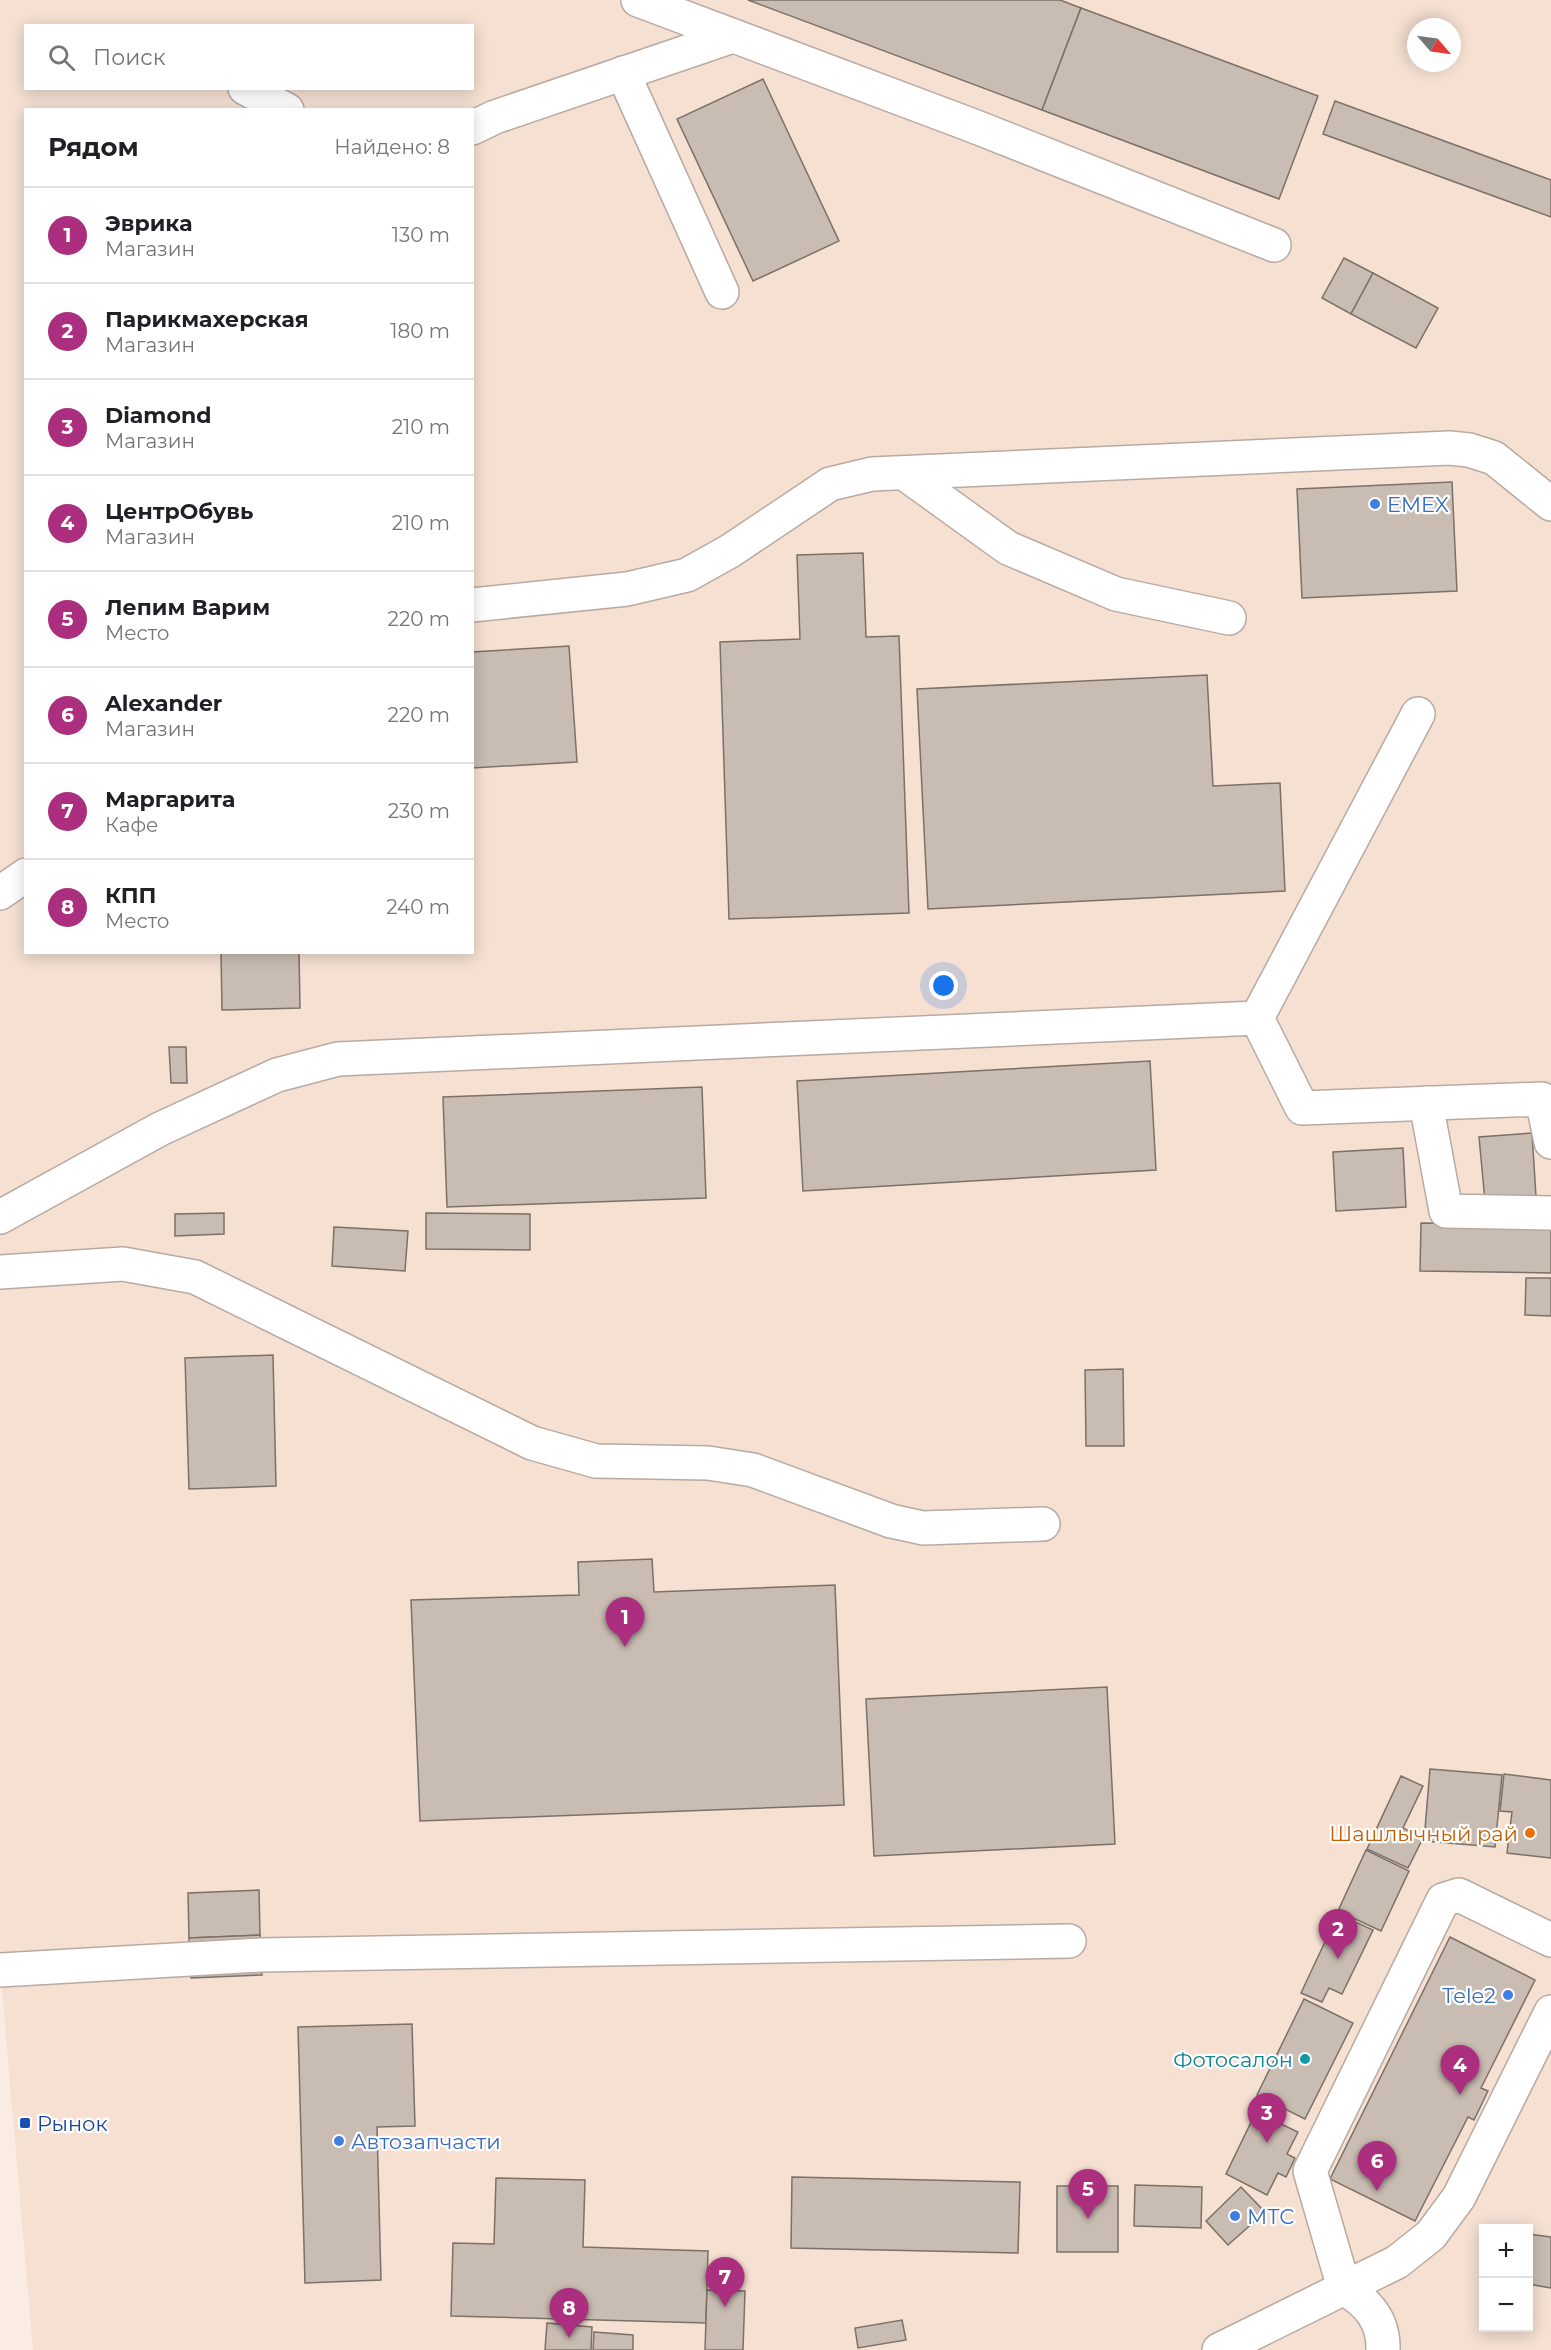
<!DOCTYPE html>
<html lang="ru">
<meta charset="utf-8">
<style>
:root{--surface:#fff;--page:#f2f2f2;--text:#202124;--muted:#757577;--line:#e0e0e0;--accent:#ac2e7e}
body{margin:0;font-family:Montserrat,sans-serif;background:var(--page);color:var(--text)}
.controls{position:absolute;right:18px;bottom:18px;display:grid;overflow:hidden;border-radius:0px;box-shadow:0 3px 15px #0003}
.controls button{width:54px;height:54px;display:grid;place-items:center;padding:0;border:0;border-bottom:2px solid var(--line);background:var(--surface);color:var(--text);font:30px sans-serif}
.compass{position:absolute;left:1407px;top:18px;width:54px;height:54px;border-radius:50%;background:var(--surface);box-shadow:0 3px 15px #0003;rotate:118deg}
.you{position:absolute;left:944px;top:986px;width:21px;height:21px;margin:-15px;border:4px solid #fff;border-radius:50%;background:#1a73e8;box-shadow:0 0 0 9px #1a73e833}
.badge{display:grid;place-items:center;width:39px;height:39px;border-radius:50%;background:var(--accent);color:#fff;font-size:20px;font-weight:700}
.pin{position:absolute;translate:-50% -50px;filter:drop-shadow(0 2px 3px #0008)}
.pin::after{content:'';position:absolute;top:32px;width:21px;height:18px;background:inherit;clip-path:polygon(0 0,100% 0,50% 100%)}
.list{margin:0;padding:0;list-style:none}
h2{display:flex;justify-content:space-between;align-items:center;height:78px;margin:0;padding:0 24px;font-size:26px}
h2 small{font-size:20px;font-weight:400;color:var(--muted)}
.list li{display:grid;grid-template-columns:39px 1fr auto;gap:18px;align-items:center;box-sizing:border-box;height:96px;padding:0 24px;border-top:2px solid var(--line)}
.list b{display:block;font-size:22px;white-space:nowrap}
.list p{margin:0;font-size:20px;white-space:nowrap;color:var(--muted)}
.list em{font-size:20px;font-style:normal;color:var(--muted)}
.icon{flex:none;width:33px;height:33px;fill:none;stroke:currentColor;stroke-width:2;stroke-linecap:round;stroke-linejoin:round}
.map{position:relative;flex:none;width:1551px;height:2350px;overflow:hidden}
.search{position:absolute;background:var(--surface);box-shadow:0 3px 15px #0003;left:24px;top:24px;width:450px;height:66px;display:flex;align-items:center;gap:15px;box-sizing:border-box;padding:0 21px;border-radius:0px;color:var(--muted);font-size:22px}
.panel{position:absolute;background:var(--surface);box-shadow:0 3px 15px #0003;left:24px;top:108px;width:450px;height:846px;border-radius:0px}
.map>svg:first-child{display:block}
</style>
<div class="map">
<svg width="1551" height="2350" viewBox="0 0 1551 2350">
<rect width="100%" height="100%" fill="#fbece3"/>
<path fill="#f5e0d2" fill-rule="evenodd" d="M0 0H1551V2350H33L0 1967ZM26 26H472V88H26ZM1416 27H1452V63H1416ZM26 110H472V952H26ZM1484 2228H1528V2328H1484Z"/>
<g fill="#c9bcb2" stroke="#7c7067" stroke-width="1.5">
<path d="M748 0H1060L1081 8 1042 110Z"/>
<path d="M1081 8 1318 96 1279 199 1042 110Z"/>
<path d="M763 79 839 241 753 281 677 119Z"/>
<path d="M1335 101 1551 180V217L1323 134Z"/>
<path d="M1344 258 1373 273 1351 314 1322 298Z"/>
<path d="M1373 273 1438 308 1416 348 1351 314Z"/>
<path d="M1452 482 1457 591 1302 598 1297 489Z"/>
<path d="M863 553 866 637 899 636 909 913 729 919 720 642 800 639 797 555Z"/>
<path d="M569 646 577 762 472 768V652Z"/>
<path d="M1207 675 1213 786 1280 783 1285 891 928 909 917 689Z"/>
<path d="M221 952H299L300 1008 222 1010Z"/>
<path d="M169 1047H186L187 1083H171Z"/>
<path d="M1150 1061 1156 1170 803 1191 797 1081Z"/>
<path d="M702 1087 706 1198 447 1207 443 1097Z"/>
<path d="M1532 1133 1536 1197 1485 1201 1479 1137Z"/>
<path d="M1403 1148 1406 1207 1336 1211 1333 1152Z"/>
<path d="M224 1213V1234L175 1236V1214Z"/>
<path d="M426 1213 530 1214V1250L426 1249Z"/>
<path d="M1421 1223 1551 1225V1273L1420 1271Z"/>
<path d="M334 1227 408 1231 405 1271 332 1266Z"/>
<path d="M1526 1278H1551V1316L1525 1315Z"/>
<path d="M273 1355 276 1486 189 1489 185 1358Z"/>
<path d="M1123 1369 1124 1446H1086L1085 1370Z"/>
<path d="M652 1559 654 1592 835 1585 844 1805 420 1821 411 1600 579 1595 578 1562Z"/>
<path d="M1107 1687 1115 1844 874 1856 866 1699Z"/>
<path d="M1430 1769 1502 1775 1495 1847 1424 1841Z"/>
<path d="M1504 1774 1551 1780V1858L1507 1853 1512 1812 1500 1811Z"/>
<path d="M1401 1776 1423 1786 1403 1828 1423 1838 1408 1868 1367 1849Z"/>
<path d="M1366 1850 1409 1871 1381 1931 1338 1911Z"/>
<path d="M259 1890 260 1935 189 1938 188 1893Z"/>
<path d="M1338 1914 1373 1930 1342 1994 1329 1988 1322 2002 1301 1993Z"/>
<path d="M260 1935 262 1975 191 1978 189 1938Z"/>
<path d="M1450 1937 1535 1980 1481 2088 1488 2091 1474 2120 1468 2117 1415 2221 1330 2179Z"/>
<path d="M1304 1999 1353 2023 1305 2119 1257 2095Z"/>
<path d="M412 2024 415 2126 377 2127 381 2280 305 2283 298 2027Z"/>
<path d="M1256 2112 1298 2132 1287 2154 1295 2158 1286 2177 1278 2173 1267 2195 1226 2174Z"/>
<path d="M792 2177 1020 2182 1018 2253 791 2248Z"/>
<path d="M496 2178 585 2180 583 2247 708 2251 706 2323 451 2316 453 2243 494 2244Z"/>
<path d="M1135 2185 1202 2187 1201 2228 1134 2226Z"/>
<rect x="1057" y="2186" width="61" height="66"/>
<path d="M1241 2187 1265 2212 1228 2245 1206 2221Z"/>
<path d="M1528 2234 1551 2237V2288L1528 2284Z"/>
<path d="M707 2290 745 2291 743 2350H705Z"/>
<path d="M902 2320 906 2340 858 2348 855 2328Z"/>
<path d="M547 2323 592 2327 591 2350H545Z"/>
<path d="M594 2332 633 2335V2350H593Z"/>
</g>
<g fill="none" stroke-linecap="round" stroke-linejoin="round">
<defs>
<g id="minor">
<path d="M638 0 971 125 1274 245"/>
<path d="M623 73 722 292"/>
<path d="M245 88 287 110"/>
<path d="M472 128 495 117 733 36"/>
<path d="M904 473 1008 548 1116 594 1229 618"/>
<path d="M472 605 627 589 687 575 730 551 830 484 872 474 1449 448 1469 450 1494 458 1551 504"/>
<path d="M0 893 26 875"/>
<path d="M1257 1018 1418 714"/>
<path d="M1426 1103 1446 1211 1551 1213"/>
<path d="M0 1217 160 1129 277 1075 338 1059 1257 1018 1302 1108 1542 1099 1551 1142"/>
<path d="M0 1272 123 1264 195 1277 532 1443 596 1461 708 1463 753 1470 891 1521 923 1528 1043 1524"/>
<path d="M0 1970 261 1955 1069 1941"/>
<path d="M1219 2350 1397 2262 1431 2235 1459 2197 1551 2012"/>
<path d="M1383 2350C1384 2320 1368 2303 1344 2288L1310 2171 1443 1900 1459 1895 1551 1940"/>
</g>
</defs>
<use href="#minor" stroke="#b8aaa2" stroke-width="36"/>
<use href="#minor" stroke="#fff" stroke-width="33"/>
</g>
<g fill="#3f7fe0" stroke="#fff" stroke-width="2">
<circle cx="1375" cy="504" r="6"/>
<circle cx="1508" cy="1995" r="6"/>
<circle cx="339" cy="2141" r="6"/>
<circle cx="1235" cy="2216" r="6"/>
</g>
<circle fill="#e8710a" stroke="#fff" stroke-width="2" cx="1530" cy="1833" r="6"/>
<circle fill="#0f9aa8" stroke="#fff" stroke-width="2" cx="1305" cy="2059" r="6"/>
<rect fill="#1a4fb4" stroke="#fff" stroke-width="2" x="19" y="2117" width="12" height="12" rx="3"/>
<g text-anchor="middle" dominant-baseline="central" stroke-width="4.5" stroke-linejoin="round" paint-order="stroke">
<g font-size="21" fill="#366cbe" stroke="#fff" text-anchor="start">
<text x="1387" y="504">EMEX</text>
<text x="1496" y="1995" text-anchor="end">Tele2</text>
<text x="351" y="2141">Автозапчасти</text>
<text x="1247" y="2216">МТС</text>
</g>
<g font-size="21" fill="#c56008" stroke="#fff" text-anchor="end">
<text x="1518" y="1833">Шашлычный рай</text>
</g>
<g font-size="21" fill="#0d838f" stroke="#fff" text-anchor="end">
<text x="1293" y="2059">Фотосалон</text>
</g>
<g font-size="21" fill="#164399" stroke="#fff" text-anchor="start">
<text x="37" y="2123">Рынок</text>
</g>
</g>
</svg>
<div class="controls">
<button>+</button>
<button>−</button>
</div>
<svg class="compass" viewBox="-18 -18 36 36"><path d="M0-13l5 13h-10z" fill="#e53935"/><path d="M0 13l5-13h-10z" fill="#757577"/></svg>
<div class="you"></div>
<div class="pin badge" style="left:625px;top:1647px">1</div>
<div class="pin badge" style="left:1338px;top:1959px">2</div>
<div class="pin badge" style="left:1267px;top:2143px">3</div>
<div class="pin badge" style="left:1460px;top:2095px">4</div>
<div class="pin badge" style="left:1088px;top:2219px">5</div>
<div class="pin badge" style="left:1377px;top:2191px">6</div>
<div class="pin badge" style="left:725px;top:2307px">7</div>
<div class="pin badge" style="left:569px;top:2338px">8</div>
<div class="search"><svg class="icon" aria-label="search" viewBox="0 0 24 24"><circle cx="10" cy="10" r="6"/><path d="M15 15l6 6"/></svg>Поиск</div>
<section class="panel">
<h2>Рядом<small>Найдено: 8</small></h2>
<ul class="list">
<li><span class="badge">1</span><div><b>Эврика</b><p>Магазин</p></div><em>130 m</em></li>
<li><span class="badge">2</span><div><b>Парикмахерская</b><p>Магазин</p></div><em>180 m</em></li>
<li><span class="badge">3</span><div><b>Diamond</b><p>Магазин</p></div><em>210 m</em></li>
<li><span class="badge">4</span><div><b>ЦентрОбувь</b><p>Магазин</p></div><em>210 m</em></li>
<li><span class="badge">5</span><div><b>Лепим Варим</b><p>Место</p></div><em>220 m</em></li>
<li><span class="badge">6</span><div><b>Alexander</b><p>Магазин</p></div><em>220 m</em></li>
<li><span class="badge">7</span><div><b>Маргарита</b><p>Кафе</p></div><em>230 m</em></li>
<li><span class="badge">8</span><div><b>КПП</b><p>Место</p></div><em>240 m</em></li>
</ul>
</section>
</div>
